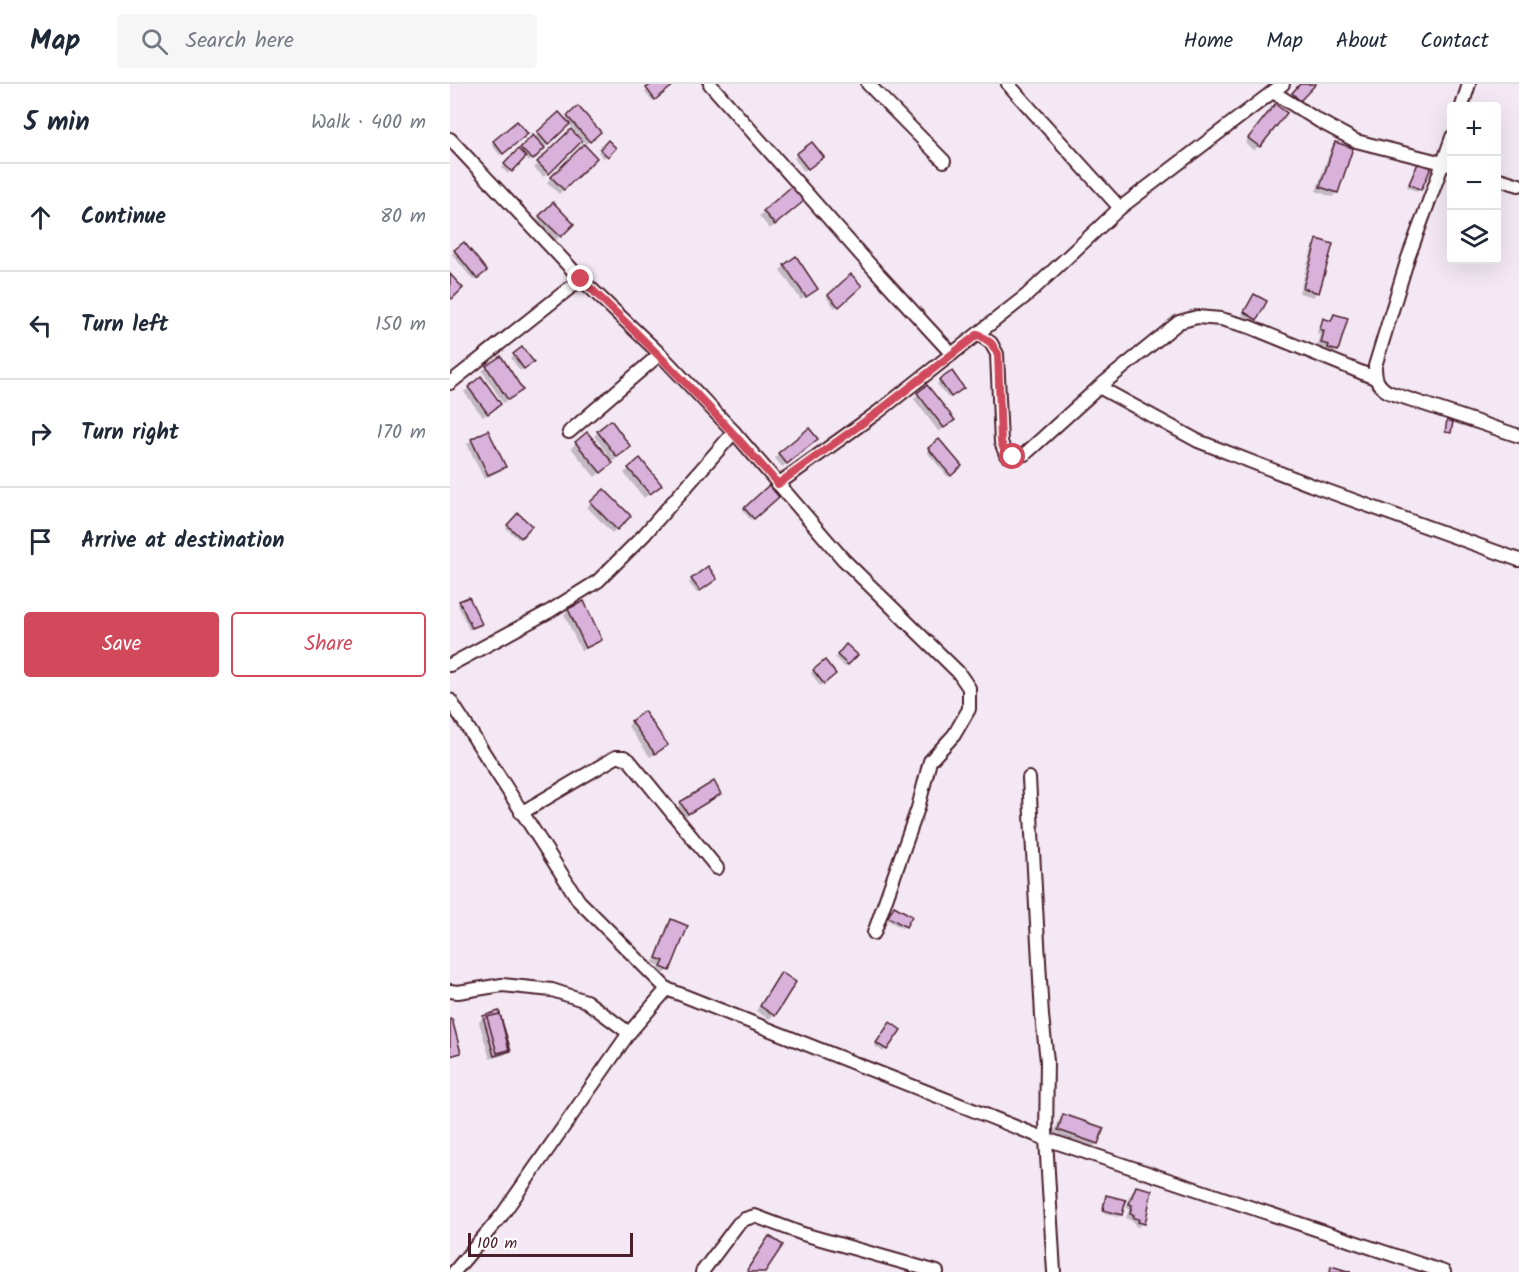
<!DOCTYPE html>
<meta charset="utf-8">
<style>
:root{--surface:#fff;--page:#f6f6f7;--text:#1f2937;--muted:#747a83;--line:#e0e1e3;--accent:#d1495b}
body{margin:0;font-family:Kalam,sans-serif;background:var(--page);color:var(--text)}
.controls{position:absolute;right:18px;top:18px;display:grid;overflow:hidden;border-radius:6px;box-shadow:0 6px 24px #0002}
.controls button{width:54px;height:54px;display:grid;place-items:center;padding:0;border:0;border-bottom:2px solid var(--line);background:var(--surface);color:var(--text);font:30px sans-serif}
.scale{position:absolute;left:18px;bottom:15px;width:165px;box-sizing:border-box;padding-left:6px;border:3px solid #4a1f2b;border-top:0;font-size:16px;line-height:21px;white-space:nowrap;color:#4a1f2b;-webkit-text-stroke:4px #fff;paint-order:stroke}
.stop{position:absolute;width:18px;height:18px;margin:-14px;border:4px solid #d1495b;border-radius:50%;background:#fff}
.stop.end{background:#d1495b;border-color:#fff;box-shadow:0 2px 6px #0008}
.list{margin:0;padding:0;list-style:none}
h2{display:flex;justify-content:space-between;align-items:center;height:78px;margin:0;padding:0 24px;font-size:26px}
h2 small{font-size:20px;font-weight:400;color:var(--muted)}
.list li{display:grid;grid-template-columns:39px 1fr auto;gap:18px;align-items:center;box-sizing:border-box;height:108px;padding:0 24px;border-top:2px solid var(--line)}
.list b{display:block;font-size:22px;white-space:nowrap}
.list em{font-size:20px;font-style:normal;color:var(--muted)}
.actions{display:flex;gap:12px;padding:18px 24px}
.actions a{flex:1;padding:14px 0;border:2px solid var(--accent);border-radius:6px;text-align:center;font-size:21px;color:var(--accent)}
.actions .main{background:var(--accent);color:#fff}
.icon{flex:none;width:33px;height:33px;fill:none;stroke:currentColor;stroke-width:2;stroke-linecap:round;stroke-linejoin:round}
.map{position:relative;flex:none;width:1069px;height:1188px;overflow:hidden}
header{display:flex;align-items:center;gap:36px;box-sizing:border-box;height:84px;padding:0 30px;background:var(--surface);border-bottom:2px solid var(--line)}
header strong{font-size:28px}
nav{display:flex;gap:33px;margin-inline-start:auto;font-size:21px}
.search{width:420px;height:54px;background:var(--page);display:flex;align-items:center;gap:15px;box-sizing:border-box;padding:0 21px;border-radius:6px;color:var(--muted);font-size:22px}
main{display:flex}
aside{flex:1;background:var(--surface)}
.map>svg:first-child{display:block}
</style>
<header>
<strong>Map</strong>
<div class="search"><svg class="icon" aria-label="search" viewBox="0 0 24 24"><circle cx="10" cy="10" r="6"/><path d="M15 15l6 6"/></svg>Search here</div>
<nav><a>Home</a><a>Map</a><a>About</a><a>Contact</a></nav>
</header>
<main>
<aside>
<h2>5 min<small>Walk · 400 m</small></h2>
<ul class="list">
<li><svg class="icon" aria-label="ahead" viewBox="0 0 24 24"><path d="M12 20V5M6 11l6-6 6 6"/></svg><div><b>Continue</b></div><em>80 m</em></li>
<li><svg class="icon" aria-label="left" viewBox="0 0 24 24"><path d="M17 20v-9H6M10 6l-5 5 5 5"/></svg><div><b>Turn left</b></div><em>150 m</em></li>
<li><svg class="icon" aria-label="right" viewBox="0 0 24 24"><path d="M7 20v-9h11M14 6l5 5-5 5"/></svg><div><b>Turn right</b></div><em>170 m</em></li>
<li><svg class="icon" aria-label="arrive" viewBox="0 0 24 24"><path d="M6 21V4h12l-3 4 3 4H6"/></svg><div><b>Arrive at destination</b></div></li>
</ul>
<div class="actions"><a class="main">Save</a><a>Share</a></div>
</aside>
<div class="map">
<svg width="1069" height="1188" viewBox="0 0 1069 1188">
<rect width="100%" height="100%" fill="#f3e8f4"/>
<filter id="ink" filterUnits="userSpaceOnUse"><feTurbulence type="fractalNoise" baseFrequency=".0167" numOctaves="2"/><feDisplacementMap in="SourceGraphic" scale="12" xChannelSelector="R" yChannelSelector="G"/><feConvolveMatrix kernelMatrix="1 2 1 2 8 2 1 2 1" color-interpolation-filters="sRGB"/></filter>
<g filter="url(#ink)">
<g fill="#0003">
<path d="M204 0H223L202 17 195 8Z"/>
<path d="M852 0H864L846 18 840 12Z"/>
<path d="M128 24 149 48 136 60 119 40 79 78 74 73 58 90 52 84 109 30 114 36Z"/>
<path d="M821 26 835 30 804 67 795 59Z"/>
<path d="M121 47 130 57 94 93 84 84Z"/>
<path d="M73 53 50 71 41 60 44 58Z"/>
<path d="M158 58 164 64 154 74 148 68Z"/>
<path d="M885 59 887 109 882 113 866 107 881 64Z"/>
<path d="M361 60 369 75 354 87 344 74Z"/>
<path d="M134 62 145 74 109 110 97 98Z"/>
<path d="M970 78V105L967 108 957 103Z"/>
<path d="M103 120 122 140 105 157 86 137Z"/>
<path d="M348 121 320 145 309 132 314 128Z"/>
<path d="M867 157V208L863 213 849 209 863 161Z"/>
<path d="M5 167 32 190 23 196 2 170Z"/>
<path d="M335 182 366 205 351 216 330 186Z"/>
<path d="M401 192 409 202 385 224 377 214Z"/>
<path d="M802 214 806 235 803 237 792 231Z"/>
<path d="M884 231 887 266 882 271 874 268 875 265 867 263 871 251 867 250 869 241 874 236 879 238Z"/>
<path d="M72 265 79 281 70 287 61 274Z"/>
<path d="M37 283 71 306 53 319 32 287Z"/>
<path d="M490 297 509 306 498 314 487 300Z"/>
<path d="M19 304 45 324 33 333 14 308Z"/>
<path d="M468 310 498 340 489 348 464 315Z"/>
<path d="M148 348 175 367 145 393 121 364 137 350 156 373 159 372 144 352Z"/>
<path d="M22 356 54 382 50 387 34 395 17 360Z"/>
<path d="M489 357 510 382 498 393 477 368Z"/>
<path d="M361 360 332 383 325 374 329 370Z"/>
<path d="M190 376 205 405 194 414 174 389Z"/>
<path d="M319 403 327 413 301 436 293 427Z"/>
<path d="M154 407 179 432 162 449 137 423Z"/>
<path d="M68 431 80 442 68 455 56 444Z"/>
<path d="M242 496 263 497 247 509 239 499Z"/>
<path d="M10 518 30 539 27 542 19 546 8 521Z"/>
<path d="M119 526 150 556 145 561 131 567 114 530Z"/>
<path d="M397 563 406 571 395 583 385 574Z"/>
<path d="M364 587 382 593 370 602 361 589Z"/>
<path d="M182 638 211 665 200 673 178 642Z"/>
<path d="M269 710 233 734 227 724 231 719Z"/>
<path d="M442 827 455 842 452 844 437 836Z"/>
<path d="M222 837 219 886 214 890 208 888 210 882 203 879 217 842Z"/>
<path d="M331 890 324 931 319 935 306 927Z"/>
<path d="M33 933 59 967 54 971 40 975 29 938Z"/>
<path d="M437 943 436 965 433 968 425 962Z"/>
<path d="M614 1031 647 1059 642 1064 604 1050 609 1036Z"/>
<path d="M687 1104 693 1139 689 1143 685 1142V1139L676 1134 679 1125 676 1124 679 1112Z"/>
<path d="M657 1112 671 1130 668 1133 651 1128 654 1115Z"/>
</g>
<g fill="#d8b2db" stroke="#4a1f2b" stroke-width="1.5">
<path d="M202 0H225L205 16 196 4Z"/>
<path d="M850 0H866L850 17 842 9Z"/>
<path d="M825 20 837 29 810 63 798 54Z"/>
<path d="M128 22 151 48 140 58 117 32Z"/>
<path d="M109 28 120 40 98 61 87 48Z"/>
<path d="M67 37 78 50 53 70 43 57Z"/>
<path d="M121 45 132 57 99 90 87 78Z"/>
<path d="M83 51 95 64 83 76 70 64Z"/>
<path d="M158 56 166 64 158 73 150 65Z"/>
<path d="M362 58 374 73 358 85 346 70Z"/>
<path d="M885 58 903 64 888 109 870 103Z"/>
<path d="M134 60 147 74 114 106 101 93Z"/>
<path d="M68 65 76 73 62 88 54 80Z"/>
<path d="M969 77 982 82 971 106 959 100Z"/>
<path d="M342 102 354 117 325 141 313 127Z"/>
<path d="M103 118 124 140 111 153 89 132Z"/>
<path d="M867 155 883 160 869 209 853 204Z"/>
<path d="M14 158 37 187 27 195 4 166Z"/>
<path d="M346 172 368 205 356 213 334 181Z"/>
<path d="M0 190 13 204 2 215 0 213Z"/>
<path d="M401 190 412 202 389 223 378 211Z"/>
<path d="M804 210 817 217 807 236 794 228Z"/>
<path d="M884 230 898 234 888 267 878 264 879 261 871 259 874 247 870 245 873 234 881 237Z"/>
<path d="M72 263 84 278 74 285 63 270Z"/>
<path d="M51 272 73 306 58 316 36 282Z"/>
<path d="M502 287 514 304 501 313 489 296Z"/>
<path d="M31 292 51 320 38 330 18 303Z"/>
<path d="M477 301 505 336 494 344 467 309Z"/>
<path d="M161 336 181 363 167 373 147 347Z"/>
<path d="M997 336 1003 338 1001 349 995 348Z"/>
<path d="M359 344 368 355 337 380 328 369Z"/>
<path d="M38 346 56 383 38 391 21 355Z"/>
<path d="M137 348 163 379 151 389 125 358Z"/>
<path d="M489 355 512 382 501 392 478 364Z"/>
<path d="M190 374 212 401 200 410 178 384Z"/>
<path d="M319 401 329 413 304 435 294 424Z"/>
<path d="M154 405 181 432 167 446 140 418Z"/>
<path d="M68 429 82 442 71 454 57 441Z"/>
<path d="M258 482 267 495 250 507 241 495Z"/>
<path d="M19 513 32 540 22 544 9 517Z"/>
<path d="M134 517 152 556 136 564 118 525Z"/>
<path d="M396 560 408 571 398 581 387 571Z"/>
<path d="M375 576 386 590 374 600 363 586Z"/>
<path d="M194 627 218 661 205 670 181 637Z"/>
<path d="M264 697 271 710 238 730 230 718Z"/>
<path d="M444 822 462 832 456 843 438 833Z"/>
<path d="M221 835 238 842 220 887 211 883 214 877 206 874Z"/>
<path d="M331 888 346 898 325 932 310 922Z"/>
<path d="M49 927 61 967 44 972 33 932Z"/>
<path d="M50 930 59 966 47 969 37 933Z"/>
<path d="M0 935H2L11 969 0 972Z"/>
<path d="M440 938 451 946 437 966 426 959Z"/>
<path d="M613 1030 654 1044 648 1060 608 1046Z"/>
<path d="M686 1102 702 1106 695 1140 688 1138 689 1135 683 1134 684 1131 680 1130 682 1121 679 1120Z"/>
<path d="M656 1111 676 1116 672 1131 653 1126Z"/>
<path d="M319 1152 333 1161 315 1188H299L297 1186Z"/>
<path d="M881 1182 901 1188H880Z"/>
</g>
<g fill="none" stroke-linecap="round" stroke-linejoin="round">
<defs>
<g id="street">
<path d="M260 0 412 172 502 270"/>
<path d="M418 0 494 77"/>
<path d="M558 0 670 124"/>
<path d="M823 8 869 37 906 57 993 79 958 174 925 282C925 295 927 301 938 308L1069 352"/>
<path d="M1012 22 1019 0"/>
<path d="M1002 53 993 79 1002 82"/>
<path d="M0 55 131 195 210 270 284 348 393 475 508 588 519 604V625L504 651 480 677 468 724 424 849"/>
<path d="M1046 94 1069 101"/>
<path d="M528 250 541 259 547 270 551 358 556 371 563 373 575 370 649 303 748 357 861 401 1069 476"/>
<path d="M0 299 131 195"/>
<path d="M649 303 729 238 747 233 771 235 800 243 925 294"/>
<path d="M119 348 210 270"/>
<path d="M328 400 428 328 577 211 670 124 833 0"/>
<path d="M0 581 100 527 148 497 194 451 284 348"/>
<path d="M0 616 129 817 217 905 596 1055 994 1188"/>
<path d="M579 694 592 932 597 977 596 1055 604 1188"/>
<path d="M71 729 166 673H174L179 676 267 784"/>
<path d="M0 907 8 908 52 901 102 906 136 917 179 949"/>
<path d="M4 1188 52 1131 179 949 217 905"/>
<path d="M252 1188 288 1140 295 1135 305 1132 353 1150 487 1188"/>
</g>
</defs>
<use href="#street" stroke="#4a1f2b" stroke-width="16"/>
<use href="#street" stroke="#fff" stroke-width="12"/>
</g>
</g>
<g fill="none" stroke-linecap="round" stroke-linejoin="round" filter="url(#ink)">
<path stroke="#d1495b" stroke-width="8" d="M131 195C200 261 266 328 328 400L428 328 528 250 541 259 548 270 551 358 556 371 563 373"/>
</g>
</svg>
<div class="controls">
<button>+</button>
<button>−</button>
<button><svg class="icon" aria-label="layers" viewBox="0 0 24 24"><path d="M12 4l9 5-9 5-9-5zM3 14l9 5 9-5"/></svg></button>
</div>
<div class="scale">100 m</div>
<div class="stop" style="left:563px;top:373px"></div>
<div class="stop end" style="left:131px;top:195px"></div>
</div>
</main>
